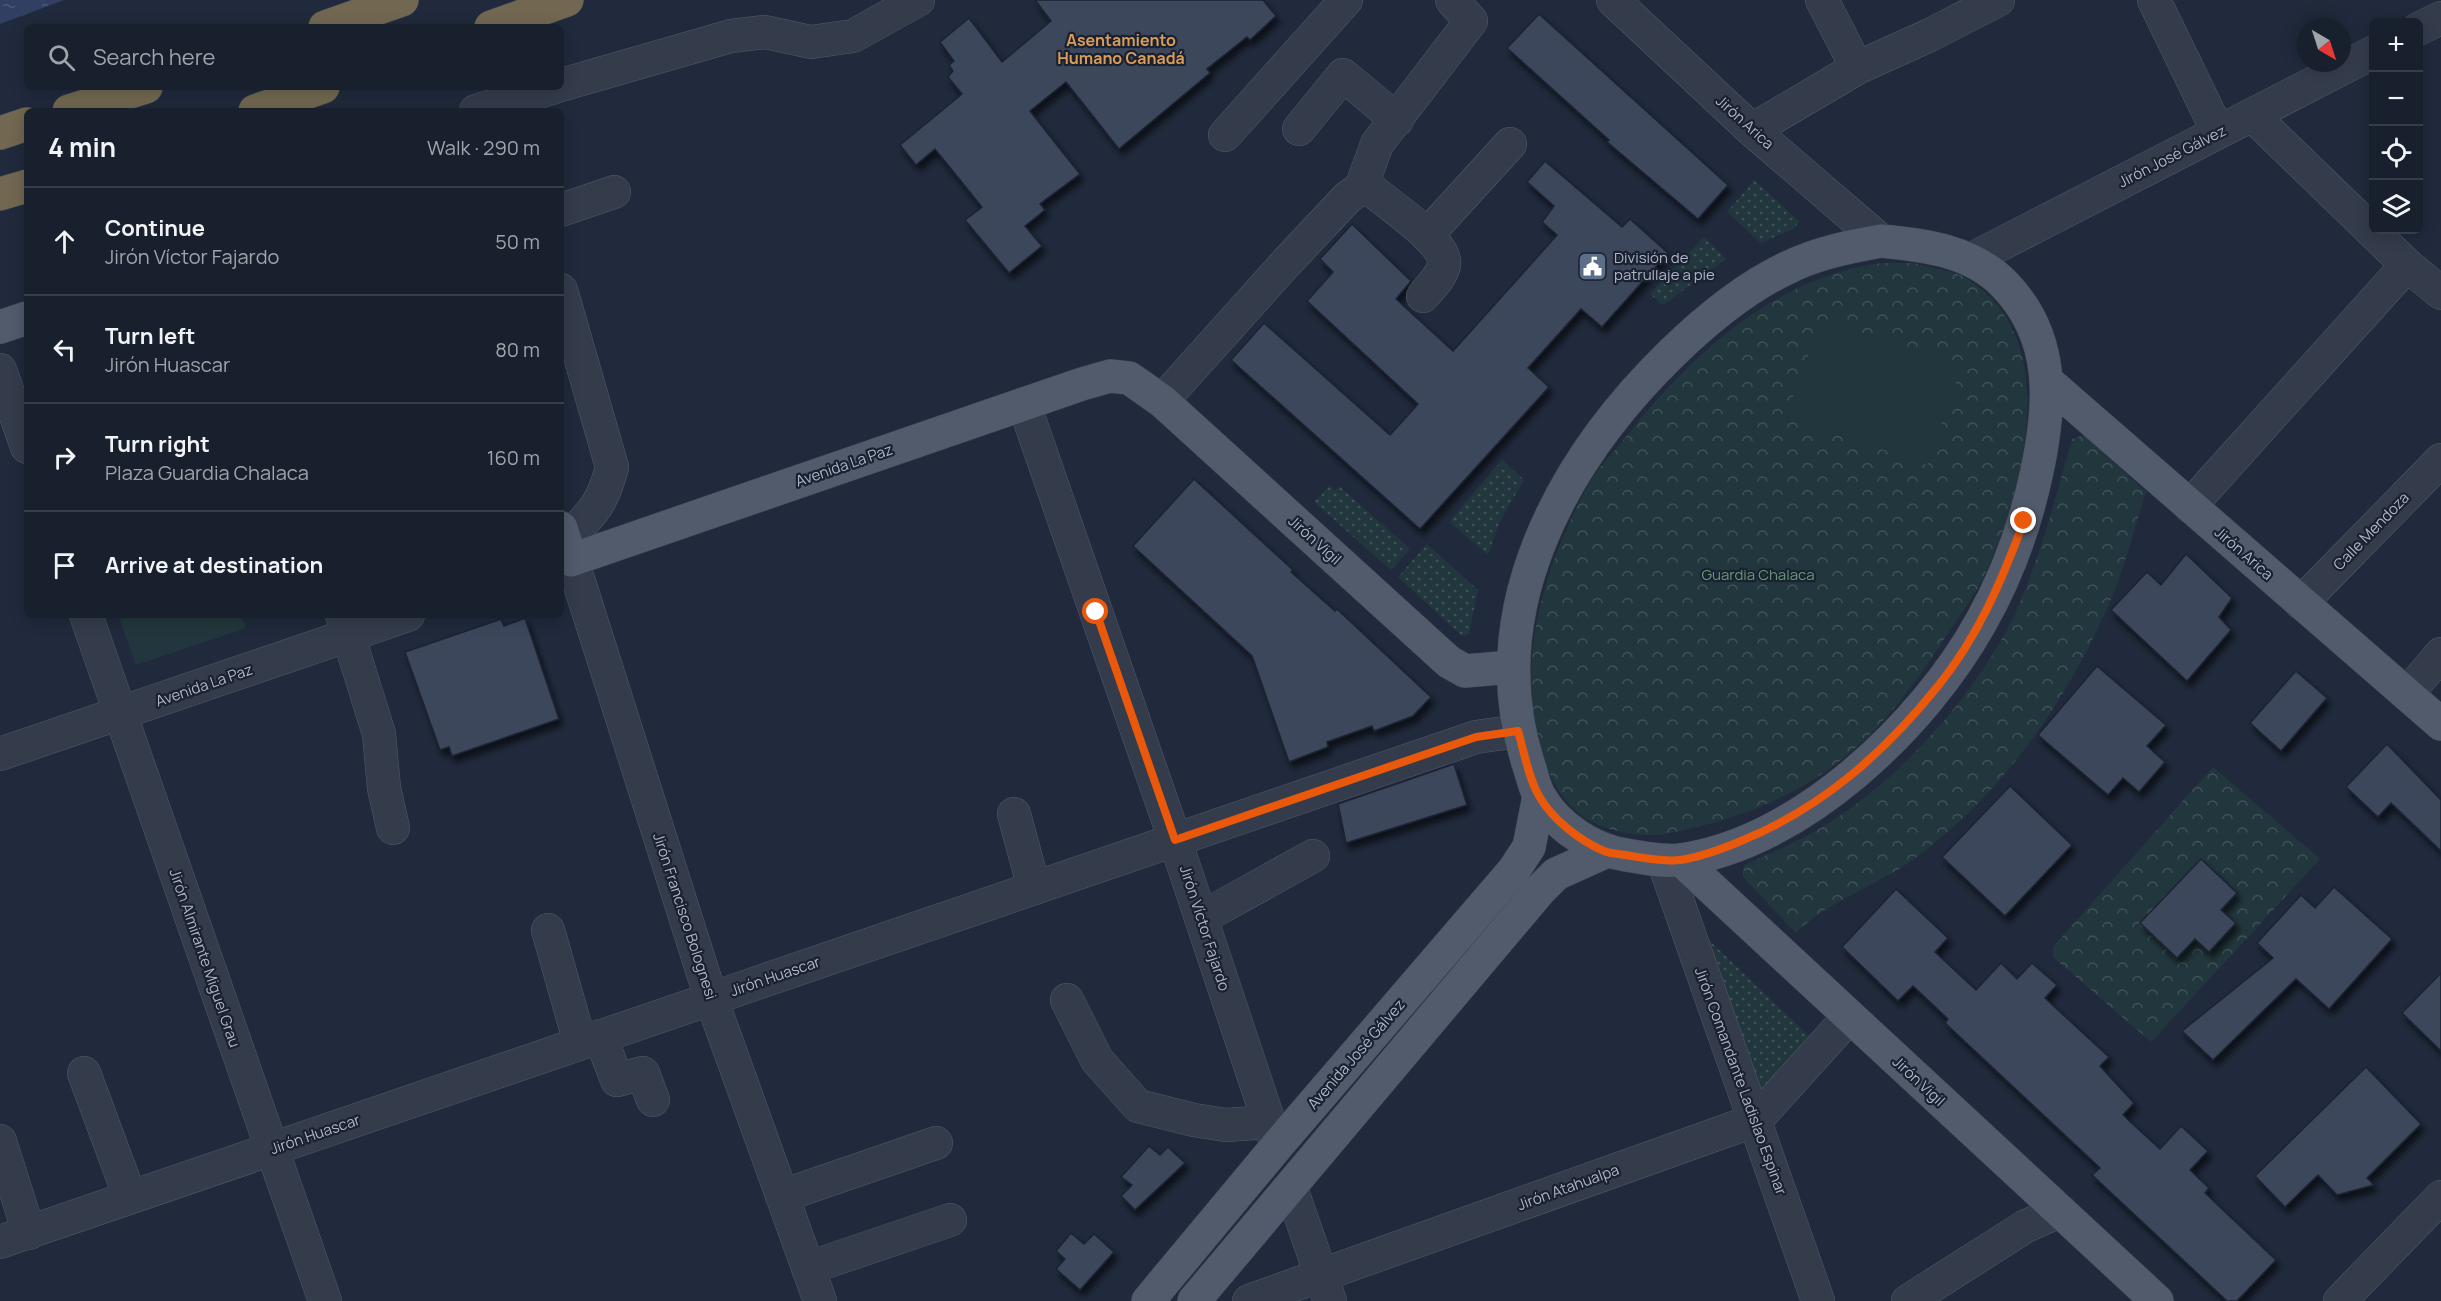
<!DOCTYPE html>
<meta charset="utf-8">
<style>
:root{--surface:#18202d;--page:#252d39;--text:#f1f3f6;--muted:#9fa3aa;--line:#363e49}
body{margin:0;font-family:Manrope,sans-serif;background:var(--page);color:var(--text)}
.controls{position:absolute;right:18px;top:18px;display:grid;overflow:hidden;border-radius:9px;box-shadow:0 3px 15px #0003}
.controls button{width:54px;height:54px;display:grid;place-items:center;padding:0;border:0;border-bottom:2px solid var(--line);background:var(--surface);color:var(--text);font:30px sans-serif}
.compass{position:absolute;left:2297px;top:18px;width:54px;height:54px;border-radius:50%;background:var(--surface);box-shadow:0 3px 15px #0003;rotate:141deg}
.stop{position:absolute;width:18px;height:18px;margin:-14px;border:4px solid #ea580c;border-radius:50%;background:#fff}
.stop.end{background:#ea580c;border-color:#fff;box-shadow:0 2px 6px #0008}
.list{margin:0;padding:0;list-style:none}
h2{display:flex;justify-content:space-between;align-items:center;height:78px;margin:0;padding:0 24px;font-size:26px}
h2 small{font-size:20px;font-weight:400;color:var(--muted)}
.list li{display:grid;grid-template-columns:39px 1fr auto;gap:18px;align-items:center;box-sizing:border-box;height:108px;padding:0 24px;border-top:2px solid var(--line)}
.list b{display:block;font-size:22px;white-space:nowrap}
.list p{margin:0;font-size:20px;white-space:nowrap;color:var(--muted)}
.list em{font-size:20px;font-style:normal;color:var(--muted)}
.icon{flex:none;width:33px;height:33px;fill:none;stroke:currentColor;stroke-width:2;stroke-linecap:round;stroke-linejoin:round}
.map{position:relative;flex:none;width:2441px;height:1301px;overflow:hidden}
.search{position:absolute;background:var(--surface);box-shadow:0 3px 15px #0003;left:24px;top:24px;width:540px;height:66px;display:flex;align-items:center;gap:15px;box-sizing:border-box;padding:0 21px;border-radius:9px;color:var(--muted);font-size:22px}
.panel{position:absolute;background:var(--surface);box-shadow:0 3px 15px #0003;left:24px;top:108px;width:540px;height:510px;border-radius:9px}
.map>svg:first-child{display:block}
</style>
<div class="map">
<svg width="2441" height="1301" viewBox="0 0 2441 1301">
<defs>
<pattern id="grass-dots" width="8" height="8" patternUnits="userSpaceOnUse" patternTransform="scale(1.5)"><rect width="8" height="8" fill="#22373d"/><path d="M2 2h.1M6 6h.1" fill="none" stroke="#405258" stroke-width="1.8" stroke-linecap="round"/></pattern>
<pattern id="park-crowns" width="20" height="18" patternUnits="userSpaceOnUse" patternTransform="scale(1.5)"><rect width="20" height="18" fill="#22373d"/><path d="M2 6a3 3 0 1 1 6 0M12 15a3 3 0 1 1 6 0" fill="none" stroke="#405258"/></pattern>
<pattern id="water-ripples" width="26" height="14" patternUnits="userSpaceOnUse" patternTransform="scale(1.5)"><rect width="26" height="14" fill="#314062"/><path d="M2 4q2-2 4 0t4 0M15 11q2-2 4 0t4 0" fill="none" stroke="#4c5977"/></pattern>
<filter id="shadow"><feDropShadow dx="3.5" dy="6" stdDeviation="3" flood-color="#0009"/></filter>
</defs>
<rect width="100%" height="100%" fill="#202a3c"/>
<g fill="url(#grass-dots)">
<path d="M1754 180 1799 221 1795 228 1761 243 1727 212Z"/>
<path d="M1704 237 1726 259 1663 305 1650 294Z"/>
<path d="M1502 460 1524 480 1499 523 1488 555 1449 522Z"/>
<path d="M1330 485 1335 490 1339 486 1410 549 1391 570 1314 502Z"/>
<path d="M1427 544 1478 590 1469 633 1465 636 1461 635 1398 577Z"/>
<path d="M1710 941 1809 1036 1761 1092 1700 949Z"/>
</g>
<g fill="url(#park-crowns)">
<path d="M1913 263C1930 268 1954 270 1969 280 2065 342 2023 494 1983 578 1976 593 1965 607 1956 621 1925 669 1891 720 1846 756 1801 793 1744 817 1688 829 1678 831 1666 835 1656 835 1630 836 1597 829 1577 812 1545 783 1536 740 1532 699 1526 626 1554 547 1589 484 1598 468 1613 453 1625 438 1687 360 1763 287 1863 266 1879 262 1897 263 1913 263Z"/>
<path d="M2084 435 2146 492C2135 525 2127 560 2114 592 2071 695 2008 788 1918 856 1880 885 1830 899 1796 933L1743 877 1744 865C1766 855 1789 846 1810 834 1894 789 1984 688 2021 600 2043 547 2057 493 2072 439Z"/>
<path d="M2213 767 2320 859 2151 1042 2053 957V947Z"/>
</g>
<g fill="#22373d">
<path d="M1821 321 1963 363 1927 465 1786 416Z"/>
<path d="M118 615H241L246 628 136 665Z"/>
</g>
<path fill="url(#water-ripples)" d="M0 0H64L0 24Z"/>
<g fill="#3c465c" stroke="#1c2333" stroke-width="1.5" filter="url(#shadow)">
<path d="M1035 0H1263L1276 16 1250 40 1247 37 1207 69 1210 73 1119 149 1066 82 1030 111 1080 174 1040 204 1045 210 1025 226 1042 246 1009 273 965 220 982 207 935 149 916 165 900 145 962 94 948 77 953 71 949 65 954 61 940 42 969 18 1002 62 1051 21Z"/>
<path d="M1539 14 1728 185 1698 219 1607 142 1609 140 1507 48Z"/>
<path d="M1545 161 1622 227 1630 219 1668 253 1602 327 1581 309 1528 368 1549 387 1420 529 1231 360 1264 323 1390 435 1418 404 1307 301 1333 272 1320 259 1352 224 1411 281 1396 299 1453 351 1557 235 1542 222 1554 206 1527 182Z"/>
<path d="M1194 479 1293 570 1291 572 1335 611 1337 609 1431 697 1413 716 1374 731 1372 726 1327 742 1328 747 1289 762 1252 656 1133 546Z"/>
<path d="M2186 554 2232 598 2219 617 2231 630 2187 681 2111 610 2147 572 2161 585Z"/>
<path d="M525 618 559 719 452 756 449 747 440 750 405 652 501 619 504 626Z"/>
<path d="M2097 666 2166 725 2147 746 2165 762 2139 792 2123 778 2108 795 2038 735Z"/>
<path d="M2296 671 2327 698 2281 751 2250 723Z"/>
<path d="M2387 744 2441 800V851L2391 803 2378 817 2346 787Z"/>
<path d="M1454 764 1467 805 1346 843 1338 804Z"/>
<path d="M2010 786 2072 845 2005 916 1942 857Z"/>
<path d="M2201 859 2237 893 2221 910 2236 923 2209 952 2195 939 2177 958 2140 923Z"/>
<path d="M2334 887 2392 939 2329 1009 2296 979 2213 1060 2182 1031 2273 958 2257 943 2301 895 2315 908Z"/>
<path d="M1896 889 1948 938 1935 952 1976 990 2001 963 2017 979 2032 963 2057 985 2045 998 2109 1057 2100 1066 2134 1103 2123 1115 2160 1149 2181 1126 2208 1151 2190 1170 2209 1188 2205 1193 2276 1260 2237 1301H2227L2092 1175 2100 1168 1945 1023 1948 1019 1913 986 1898 1001 1842 947Z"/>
<path d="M2441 973V1051L2402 1013Z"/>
<path d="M2366 1067 2421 1124 2367 1178 2374 1185 2337 1195 2318 1175 2285 1207 2255 1176Z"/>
<path d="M1149 1146 1160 1155 1168 1147 1185 1163 1135 1210 1121 1196 1132 1185 1121 1177Z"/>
<path d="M1071 1233 1084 1244 1094 1234 1114 1252 1080 1290 1056 1269 1065 1259 1056 1251Z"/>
</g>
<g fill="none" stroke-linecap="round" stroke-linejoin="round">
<defs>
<g id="minor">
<path d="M1613 0 1752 130 1881 241"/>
<path d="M1822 0 1857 68"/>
<path d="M2154 0 2218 132"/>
<path d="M2418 29 2441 18"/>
<path d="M561 85 731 36 765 32 811 42 853 36 918 0"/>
<path d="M476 111 555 87"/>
<path d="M2252 115 2407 265 2441 293"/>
<path d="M1299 129 1343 75 1397 120"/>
<path d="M1752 130 1857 68 1930 35 1998 0"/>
<path d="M1225 135 1346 0"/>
<path d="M1361 188 1377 144 1471 21 1452 0"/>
<path d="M561 210 614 192"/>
<path d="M1427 235 1510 144"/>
<path d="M1970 260 2374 52"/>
<path d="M561 290 612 467C602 506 592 513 565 541"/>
<path d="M0 370 27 447"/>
<path d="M1162 401 1286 263 1348 197 1361 188 1373 191C1389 205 1449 244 1444 265 1441 278 1431 286 1423 296"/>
<path d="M1024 404 1175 840 1277 1146"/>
<path d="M2190 506 2407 265"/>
<path d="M561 563 571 560 579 582 711 998 820 1301"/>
<path d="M2301 603 2441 460"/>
<path d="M86 615 325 1301"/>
<path d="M342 615 379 734 384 788 393 828"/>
<path d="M2407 694 2441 654"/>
<path d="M0 754 408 615"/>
<path d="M1014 814 1034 888"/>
<path d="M1663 860 1818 1301"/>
<path d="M1201 918 1313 856"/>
<path d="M548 930 580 1043"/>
<path d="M1067 1000 1097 1060 1138 1106 1194 1120 1226 1125 1269 1122"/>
<path d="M600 1036 617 1080 643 1073 653 1100"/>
<path d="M84 1073 130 1197"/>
<path d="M0 1141 29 1233"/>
<path d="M1291 1188 1330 1301"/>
<path d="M782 1196 936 1143"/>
<path d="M0 1242 1476 737 1518 731"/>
<path d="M808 1268 950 1220"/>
<path d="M1249 1301 1756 1120 1849 1017"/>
<path d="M1908 1301 2026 1226 2060 1211"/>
<path d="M2340 1301 2441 1197"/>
</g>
<g id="major">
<path d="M1881 241C1925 245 1973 251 2005 285 2056 338 2051 405 2037 471 2026 523 2007 576 1981 622 1924 725 1800 844 1680 860 1662 862 1644 858 1626 855 1593 850 1557 827 1540 797 1534 787 1532 774 1528 763 1479 609 1563 459 1672 353 1705 321 1744 288 1787 268 1817 253 1848 247 1881 241Z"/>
<path d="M0 327 27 318"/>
<path d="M2048 382 2441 724"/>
<path d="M561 528 571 560 1082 384 1110 376 1129 378 1162 401 1449 662 1465 671 1512 667"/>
<path d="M1681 860 2157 1301"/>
<path d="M1148 1301 1277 1146 1514 870 1529 847 1539 796"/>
<path d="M1194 1301 1540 890 1556 874 1605 852"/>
</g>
<g id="highway">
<path d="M325 27 402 0"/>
<path d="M491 27 567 0"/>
<path d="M69 111 146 87"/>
<path d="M255 111 323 87"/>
<path d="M0 133 27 124"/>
<path d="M0 194 27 186"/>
</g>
</defs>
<use href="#minor" stroke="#52596a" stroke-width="34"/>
<use href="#major" stroke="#3e4555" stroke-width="34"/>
<use href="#highway" stroke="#3f4657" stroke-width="34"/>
<use href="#minor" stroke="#343c4c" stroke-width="33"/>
<use href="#major" stroke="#525b6c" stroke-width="33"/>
<use href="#highway" stroke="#726851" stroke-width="33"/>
</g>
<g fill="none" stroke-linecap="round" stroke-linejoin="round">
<path stroke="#ea580c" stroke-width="8" d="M1096 612 1175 840 1476 737 1518 731C1524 751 1528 777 1539 796 1552 819 1580 841 1604 851 1611 854 1622 854 1631 856 1647 858 1664 862 1680 860 1701 857 1722 849 1741 841 1822 808 1884 753 1938 686 1978 637 2002 580 2024 521"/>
</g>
<defs>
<symbol id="civic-square" viewBox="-11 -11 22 22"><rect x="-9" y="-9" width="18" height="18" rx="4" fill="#5c6f8a" stroke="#1a2131"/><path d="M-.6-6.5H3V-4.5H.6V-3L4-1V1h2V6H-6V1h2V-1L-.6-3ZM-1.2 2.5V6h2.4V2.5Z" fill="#fff"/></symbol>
</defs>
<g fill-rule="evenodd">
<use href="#civic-square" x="1576" y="250" width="33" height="33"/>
</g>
<g text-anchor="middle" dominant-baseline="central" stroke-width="4.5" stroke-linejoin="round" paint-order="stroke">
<g font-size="15" fill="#afb6c8" stroke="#1a2131">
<text transform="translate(1745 122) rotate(42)">Jirón Arica</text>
<text transform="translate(2172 156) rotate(-27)">Jirón José Gálvez</text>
<text transform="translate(844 465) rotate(-19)">Avenida La Paz</text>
<text transform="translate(2371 531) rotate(-46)">Calle Mendoza</text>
<text transform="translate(1315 540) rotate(42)">Jirón Vigil</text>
<text transform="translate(2244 553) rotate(41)">Jirón Arica</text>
<text transform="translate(204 685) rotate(-19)">Avenida La Paz</text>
<text transform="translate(685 916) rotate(72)">Jirón Francisco Bolognesi</text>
<text transform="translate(1205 928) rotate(72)">Jirón Víctor Fajardo</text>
<text transform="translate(205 958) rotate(71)">Jirón Almirante Miguel Grau</text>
<text transform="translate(775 976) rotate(-19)">Jirón Huascar</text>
<text transform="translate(1356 1054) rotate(-49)">Avenida José Gálvez</text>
<text transform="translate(1741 1081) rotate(70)">Jirón Comandante Ladislao Espinar</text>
<text transform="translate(1919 1081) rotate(43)">Jirón Vigil</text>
<text transform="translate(315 1134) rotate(-19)">Jirón Huascar</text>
<text transform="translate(1568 1187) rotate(-20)">Jirón Atahualpa</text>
</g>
<g font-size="15" fill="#afb6c8" stroke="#1a2131" text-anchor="start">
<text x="1614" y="257">División de<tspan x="1614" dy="17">patrullaje a pie</tspan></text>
</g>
<g font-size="15" fill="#659b76" stroke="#1a2131">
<text x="1758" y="574">Guardia Chalaca</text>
</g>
<g font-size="16" font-weight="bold" fill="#db9d58" stroke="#1a2131">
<text x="1121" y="40">Asentamiento<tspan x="1121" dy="18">Humano Canadá</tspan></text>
</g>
</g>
</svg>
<div class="controls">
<button>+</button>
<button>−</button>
<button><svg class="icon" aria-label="locate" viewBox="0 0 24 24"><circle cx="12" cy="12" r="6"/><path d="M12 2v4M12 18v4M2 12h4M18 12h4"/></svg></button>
<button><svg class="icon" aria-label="layers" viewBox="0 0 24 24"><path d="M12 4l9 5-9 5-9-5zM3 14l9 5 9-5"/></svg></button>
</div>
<svg class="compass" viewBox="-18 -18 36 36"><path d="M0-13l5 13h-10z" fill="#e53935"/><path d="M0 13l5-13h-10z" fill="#9fa3aa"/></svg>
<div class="stop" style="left:1096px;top:612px"></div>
<div class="stop end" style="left:2024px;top:521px"></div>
<div class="search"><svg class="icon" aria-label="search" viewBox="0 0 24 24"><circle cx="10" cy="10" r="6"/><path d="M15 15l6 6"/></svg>Search here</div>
<section class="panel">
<h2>4 min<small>Walk · 290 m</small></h2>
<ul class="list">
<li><svg class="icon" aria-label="ahead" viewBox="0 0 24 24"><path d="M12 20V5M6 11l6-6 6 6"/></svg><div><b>Continue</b><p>Jirón Víctor Fajardo</p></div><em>50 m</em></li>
<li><svg class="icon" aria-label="left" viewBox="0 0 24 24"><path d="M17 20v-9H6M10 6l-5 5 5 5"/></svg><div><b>Turn left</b><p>Jirón Huascar</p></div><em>80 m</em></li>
<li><svg class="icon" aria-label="right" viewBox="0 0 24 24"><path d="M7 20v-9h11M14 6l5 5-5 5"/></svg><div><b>Turn right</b><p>Plaza Guardia Chalaca</p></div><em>160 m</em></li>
<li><svg class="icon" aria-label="arrive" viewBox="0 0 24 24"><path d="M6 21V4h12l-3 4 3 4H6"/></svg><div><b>Arrive at destination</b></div></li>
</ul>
</section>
</div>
